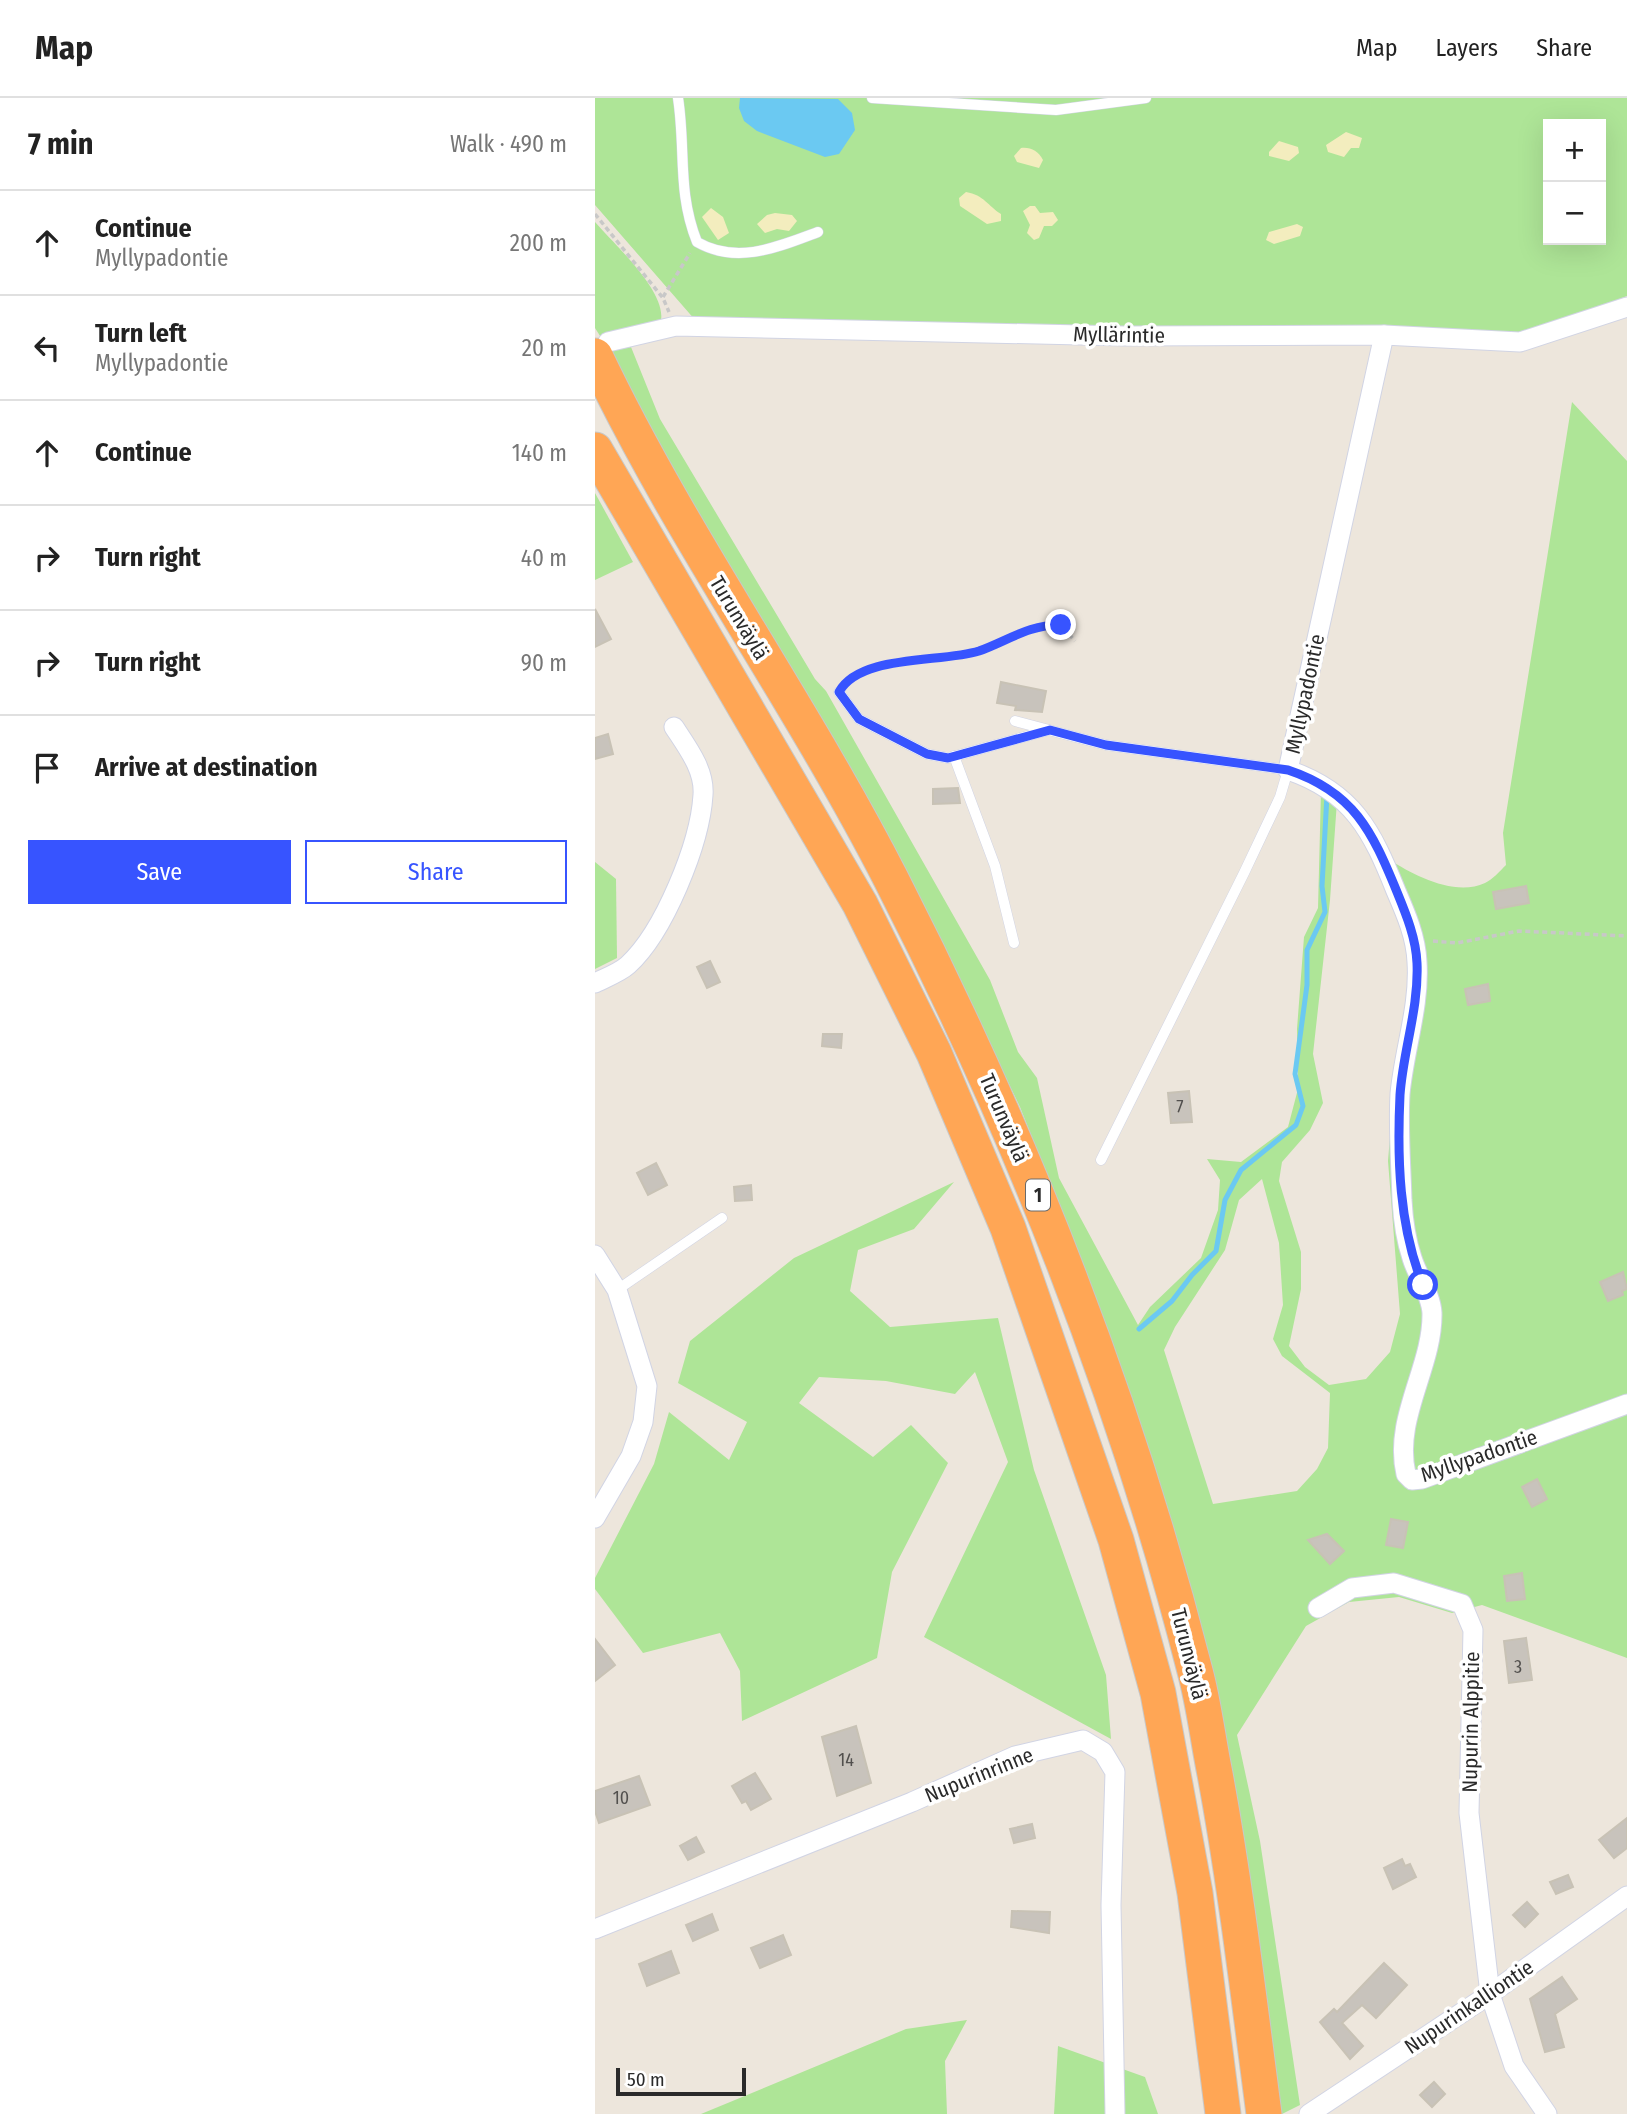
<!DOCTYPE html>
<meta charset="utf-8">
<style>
:root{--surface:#fff;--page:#f2f2f2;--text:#222;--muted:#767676;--line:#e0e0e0;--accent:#3754ff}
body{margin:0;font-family:"Fira Sans Condensed",sans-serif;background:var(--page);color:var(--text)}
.controls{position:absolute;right:21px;top:21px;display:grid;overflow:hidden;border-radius:0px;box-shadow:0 7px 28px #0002}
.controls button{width:63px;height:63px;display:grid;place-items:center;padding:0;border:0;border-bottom:2px solid var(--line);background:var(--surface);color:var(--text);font:35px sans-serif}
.scale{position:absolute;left:21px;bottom:18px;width:130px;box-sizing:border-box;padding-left:7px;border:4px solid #2a2a2a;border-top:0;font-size:19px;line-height:24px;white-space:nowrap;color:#2a2a2a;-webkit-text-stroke:5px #fff;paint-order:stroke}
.stop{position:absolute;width:21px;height:21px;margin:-16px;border:5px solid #3754ff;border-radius:50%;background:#fff}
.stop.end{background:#3754ff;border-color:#fff;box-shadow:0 2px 7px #0008}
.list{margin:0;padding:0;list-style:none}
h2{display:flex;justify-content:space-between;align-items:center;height:91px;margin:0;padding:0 28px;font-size:30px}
h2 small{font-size:23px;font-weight:400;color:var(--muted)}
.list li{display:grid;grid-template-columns:46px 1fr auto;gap:21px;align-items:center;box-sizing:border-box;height:105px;padding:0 28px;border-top:2px solid var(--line)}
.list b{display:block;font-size:26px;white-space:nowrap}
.list p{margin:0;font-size:23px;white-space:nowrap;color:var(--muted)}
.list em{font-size:23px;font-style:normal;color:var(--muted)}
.actions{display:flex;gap:14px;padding:21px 28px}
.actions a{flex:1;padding:16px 0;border:2px solid var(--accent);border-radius:0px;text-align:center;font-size:24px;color:var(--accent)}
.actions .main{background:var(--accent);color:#fff}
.icon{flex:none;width:38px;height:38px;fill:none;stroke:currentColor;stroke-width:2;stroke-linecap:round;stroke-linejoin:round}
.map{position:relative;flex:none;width:1032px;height:2016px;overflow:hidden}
header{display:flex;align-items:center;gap:42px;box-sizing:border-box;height:98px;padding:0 35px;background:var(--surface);border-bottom:2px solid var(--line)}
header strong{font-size:33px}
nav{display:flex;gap:38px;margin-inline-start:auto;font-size:24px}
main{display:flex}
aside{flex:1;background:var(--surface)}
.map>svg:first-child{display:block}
</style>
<header>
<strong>Map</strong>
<nav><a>Map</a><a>Layers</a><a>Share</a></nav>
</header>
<main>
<aside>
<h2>7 min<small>Walk · 490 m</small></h2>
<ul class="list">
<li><svg class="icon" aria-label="ahead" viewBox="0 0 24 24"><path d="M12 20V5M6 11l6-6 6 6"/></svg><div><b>Continue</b><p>Myllypadontie</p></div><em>200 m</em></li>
<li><svg class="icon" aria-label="left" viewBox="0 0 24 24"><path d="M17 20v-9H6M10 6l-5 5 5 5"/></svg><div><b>Turn left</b><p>Myllypadontie</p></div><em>20 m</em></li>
<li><svg class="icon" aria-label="ahead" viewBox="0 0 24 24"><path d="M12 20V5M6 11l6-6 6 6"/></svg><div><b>Continue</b></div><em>140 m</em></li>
<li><svg class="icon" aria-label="right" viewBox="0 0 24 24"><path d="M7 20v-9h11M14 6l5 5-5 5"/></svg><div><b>Turn right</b></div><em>40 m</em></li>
<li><svg class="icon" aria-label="right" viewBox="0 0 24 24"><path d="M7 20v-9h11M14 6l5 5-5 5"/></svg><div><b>Turn right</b></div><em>90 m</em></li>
<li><svg class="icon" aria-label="arrive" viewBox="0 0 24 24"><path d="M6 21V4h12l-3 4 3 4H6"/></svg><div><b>Arrive at destination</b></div></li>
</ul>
<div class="actions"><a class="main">Save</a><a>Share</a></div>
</aside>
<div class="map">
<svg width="1032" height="2016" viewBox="0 0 1032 2016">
<rect width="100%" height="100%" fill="#ede6dc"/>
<g fill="#aee597" fill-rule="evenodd">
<path d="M0 0H1032V198L969 223 921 235 101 223 0 107ZM953 26H1006V142H953Z"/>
<path d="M0 124C19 146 71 193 66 222L7 241 0 230Z"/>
<path d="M36 249 65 321 220 581 231 593 395 882 423 954 442 980 464 1080 543 1227 555 1209 606 1160 623 1112 625 1082 612 1061 646 1064 693 1029 703 991 702 931 709 839 723 810 726 693 742 703 735 802 718 956 728 1005 715 1032 687 1064 684 1083 706 1154V1191L694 1248 710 1269 734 1287 771 1281 795 1254 805 1216 793 1063 799 989 817 872 795 762C818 777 860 799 890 785 897 782 905 773 911 767L908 735 977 304 1032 363V1560L887 1507 857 1515 804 1499 754 1504 711 1528 642 1637 665 1743 705 2007 687 2016 657 1815 489 1170 425 1009 367 888 144 498 12 253ZM667 1081 684 1145 688 1207 678 1241 687 1258 735 1295 733 1350 722 1371 702 1393 618 1406 569 1252 580 1229 630 1152 644 1102Z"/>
<path d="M0 395 38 464 0 482Z"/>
<path d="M0 764 21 781 22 860 0 871Z"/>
<path d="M359 1084 319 1131 263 1152 255 1193 295 1229 403 1220 439 1372 511 1577 516 1641 329 1539 413 1364 380 1274 360 1296 291 1283 224 1279 204 1305 278 1359 316 1327 353 1365 297 1474 282 1560 147 1623 145 1573 125 1535 48 1555 0 1491V1480L59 1366 74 1314 134 1362 152 1324 83 1285 95 1243 199 1160Z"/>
<path d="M372 1922 350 1963 352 2016H106L311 1931Z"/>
<path d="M463 1948 550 1979 563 2016H459Z"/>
</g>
<g fill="#f3edbe">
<path d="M751 34 767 40 764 50H756L749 59 733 54 731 47Z"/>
<path d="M684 43 703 49 704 55 694 63 674 58V54Z"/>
<path d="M426 50C436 49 443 53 448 62L444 70 422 64 419 58Z"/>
<path d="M371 94C389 97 393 108 406 116V123L392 126 365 108 364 100Z"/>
<path d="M435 108H440L445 115 458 114 463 122 457 128H449L444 140 439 142 432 135 435 127 428 113Z"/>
<path d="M116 110 128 119 134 135 123 142 107 119Z"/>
<path d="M180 115 197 117 202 123 194 133 182 131 170 135 162 126 172 117Z"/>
<path d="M702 126 708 129 705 138 679 146 671 142 674 134Z"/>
</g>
<path fill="#6bc9f2" d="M145 0 243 1 257 15 260 32 244 56 230 59 162 33 149 23 144 10Z"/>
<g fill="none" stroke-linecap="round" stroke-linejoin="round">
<path stroke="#6bc9f2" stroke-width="5" d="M544 1231 577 1203 597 1177 621 1153 630 1102 646 1072 701 1027 708 1008 700 976 712 887V852L730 814 727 788 732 697"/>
</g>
<g fill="#c8c3bc" stroke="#c8c2b5" stroke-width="2">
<path d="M0 511 16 541 0 549Z"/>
<path d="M406 584 451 593 447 614 420 612 421 608 402 605Z"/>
<path d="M13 636 18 656 0 661V640Z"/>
<path d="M363 690 365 705 338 706V691Z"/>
<path d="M931 788 934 805 901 811 898 794Z"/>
<path d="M115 863 125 884 112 890 102 869Z"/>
<path d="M893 886 895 903 873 907 870 891Z"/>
<path d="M228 936H247L246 950 227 948Z"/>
<path d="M594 993 597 1024 576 1025 573 995Z"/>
<path d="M61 1065 72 1087 53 1097 42 1075Z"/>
<path d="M156 1087 157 1102 140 1103 139 1089Z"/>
<path d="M1028 1174 1032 1191 1027 1193 1028 1197 1013 1203 1005 1184Z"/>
<path d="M942 1381 952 1401 937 1409 927 1389Z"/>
<path d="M796 1421 813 1424 808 1450 791 1447Z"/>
<path d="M732 1436 749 1453 735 1466 713 1442Z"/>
<path d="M927 1475 930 1501 912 1503 909 1478Z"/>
<path d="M931 1540 937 1582 914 1585 909 1543Z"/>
<path d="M0 1541 20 1567 0 1583Z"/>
<path d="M261 1628 276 1685 242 1698 227 1639Z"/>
<path d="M160 1675 176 1701 156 1712 151 1703 147 1705 137 1688Z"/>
<path d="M44 1678 55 1707 4 1725 0 1713V1693Z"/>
<path d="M1032 1720V1750L1019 1760 1004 1742Z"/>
<path d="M437 1726 440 1740 419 1745 415 1731Z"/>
<path d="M101 1739 109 1754 93 1762 85 1748Z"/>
<path d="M807 1761 810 1768 815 1766 821 1779 798 1791 789 1770Z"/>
<path d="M973 1777 978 1789 961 1796 955 1784Z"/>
<path d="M932 1804 943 1816 930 1829 918 1817Z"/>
<path d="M417 1813 455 1814 454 1835 416 1829Z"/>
<path d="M117 1816 123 1832 98 1843 91 1827Z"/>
<path d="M188 1837 196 1857 165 1870 156 1850Z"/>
<path d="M76 1853 84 1875 52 1888 44 1866Z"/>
<path d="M789 1865 812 1887 781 1920 767 1907 747 1925 768 1948 755 1961 725 1924 739 1911 742 1914Z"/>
<path d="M967 1879 982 1901 960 1916 969 1949 950 1954 935 1901Z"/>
<path d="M839 1984 850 1996 837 2009 825 1997Z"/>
</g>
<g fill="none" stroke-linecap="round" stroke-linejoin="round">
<defs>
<g id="service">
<path d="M83 0C91 52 82 94 102 144 142 167 183 149 223 134"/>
<path d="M277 0 461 12 551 0"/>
<path d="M244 594 264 621 332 656 353 660 454 632"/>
<path d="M420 623 511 647 693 672 685 699 649 775 506 1062"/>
<path d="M359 658 400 768 419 845"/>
<path d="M22 1192 127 1120"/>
</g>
<g id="minor">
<path d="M789 237 693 672C758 694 777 733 801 793 811 816 821 839 822 864 825 908 809 952 805 996 803 1031 806 1068 807 1102 808 1121 811 1142 817 1160 822 1177 836 1196 837 1215 838 1269 798 1320 811 1376L817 1382 827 1381 1032 1306"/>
<path d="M13 244 81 228 529 238 789 237 925 244 1032 209"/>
<path d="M0 885C10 880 24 875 33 867 69 834 105 746 108 697 110 672 92 649 79 629"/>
<path d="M0 1157 22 1192 52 1288 48 1324 36 1358 0 1420"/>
<path d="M723 1510 757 1490 799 1485 867 1506 878 1532 874 1715 895 1896 919 1968 952 2016"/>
<path d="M0 1831 317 1704 420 1658 488 1642 508 1654 520 1674 516 1807 520 2016"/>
<path d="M714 2016 895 1896 1032 1798"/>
</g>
<g id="motorway">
<path d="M0 258C86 439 205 603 296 781 425 1033 530 1298 600 1573 609 1606 613 1642 620 1676 641 1789 654 1902 669 2016"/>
<path d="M0 352 265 806 339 955 413 1130 521 1442 563 1595 600 1795 628 2016"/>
</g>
</defs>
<use href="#service" stroke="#d1d4e4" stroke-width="11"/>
<use href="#minor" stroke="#d1d4e4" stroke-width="21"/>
<use href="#motorway" stroke="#c8c8c8" stroke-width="37"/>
<g stroke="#c8c8c8" stroke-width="3.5" stroke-dasharray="5 3.5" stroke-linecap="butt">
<path d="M0 116 68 200 74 214"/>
<path d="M68 199 95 155"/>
<path d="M250 584 287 567 383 553 450 527H466L480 543"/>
<path d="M838 843 862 845 924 833 1032 838"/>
</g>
<use href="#service" stroke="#fff" stroke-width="10"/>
<use href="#minor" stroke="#fff" stroke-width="19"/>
<use href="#motorway" stroke="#ffa655" stroke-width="35"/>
</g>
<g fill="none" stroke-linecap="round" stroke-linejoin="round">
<path stroke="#3754ff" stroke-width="9" d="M466 527C435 526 412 543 384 553 346 565 265 556 244 594L264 621 332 656 353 660 455 632 511 647 693 672C759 694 777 733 802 794 811 816 821 840 822 865 824 910 808 953 805 997 802 1060 804 1129 828 1187"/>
</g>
<g text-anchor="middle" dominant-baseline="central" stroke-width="7" stroke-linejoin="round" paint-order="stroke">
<g font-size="18" fill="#52504e">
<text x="585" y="1009">7</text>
<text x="923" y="1569">3</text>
<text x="251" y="1662">14</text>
<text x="26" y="1700">10</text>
</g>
<rect fill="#fff" stroke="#6a6a6a" stroke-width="2" x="431" y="1081.5" width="24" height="31" rx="5"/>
<g font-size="19" font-weight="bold" fill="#2a2a2a">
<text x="443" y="1097">1</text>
</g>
<g font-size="21" fill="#2a2a2a" stroke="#fff">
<text transform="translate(524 237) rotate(1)">Myllärintie</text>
<text transform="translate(144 520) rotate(59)">Turunväylä</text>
<text transform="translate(710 596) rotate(-78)">Myllypadontie</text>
<text transform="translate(409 1020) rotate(67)">Turunväylä</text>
<text transform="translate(884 1358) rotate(-19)">Myllypadontie</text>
<text transform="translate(594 1556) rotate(76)">Turunväylä</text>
<text transform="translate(876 1624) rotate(-89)">Nupurin Alppitie</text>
<text transform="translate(384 1677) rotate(-22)">Nupurinrinne</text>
<text transform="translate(874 1909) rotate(-34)">Nupurinkalliontie</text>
</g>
</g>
</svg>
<div class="controls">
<button>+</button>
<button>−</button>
</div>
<div class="scale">50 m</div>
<div class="stop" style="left:828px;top:1187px"></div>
<div class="stop end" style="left:466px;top:527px"></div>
</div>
</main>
